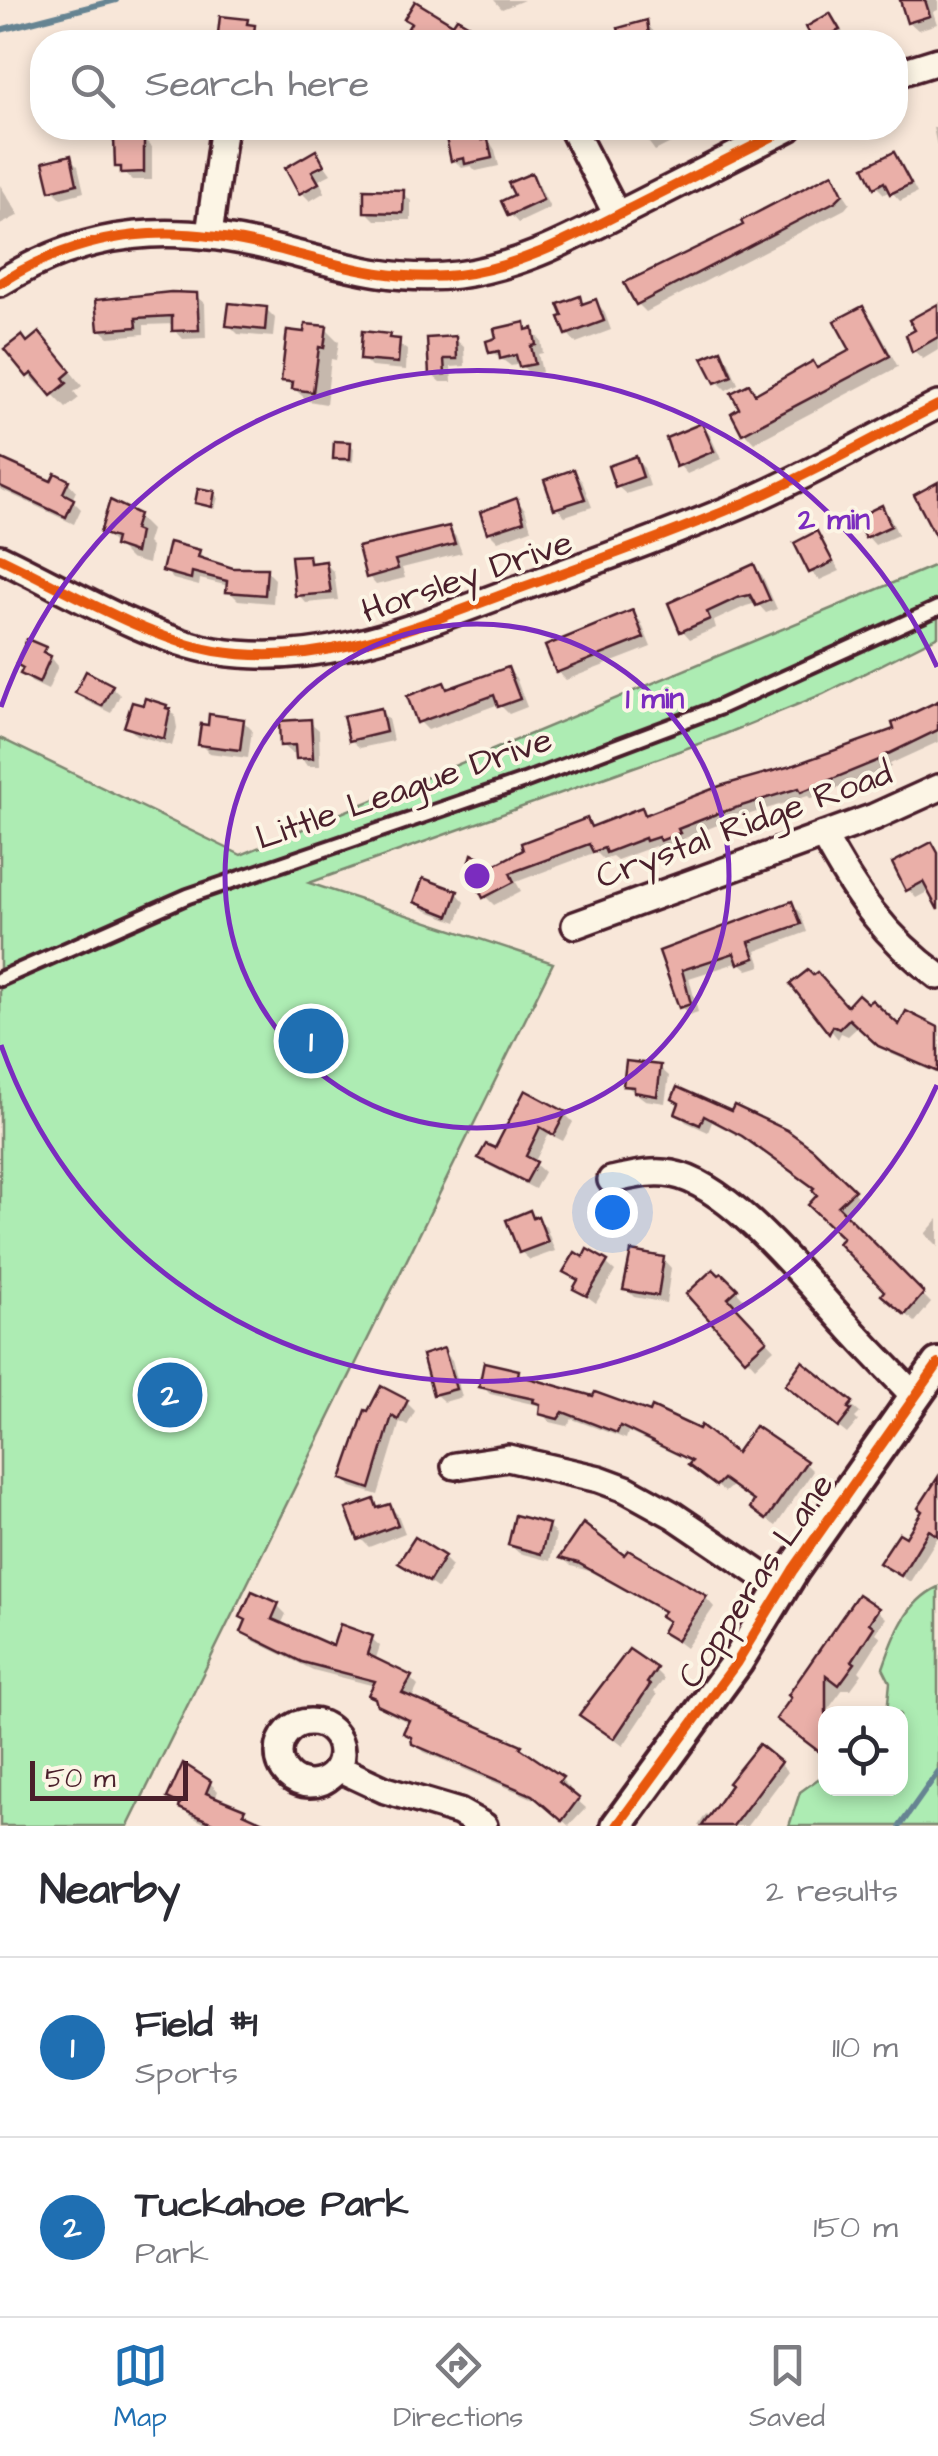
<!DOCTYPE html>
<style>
:root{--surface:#fff;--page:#f2f2f3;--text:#2b2b33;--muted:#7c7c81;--line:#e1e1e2;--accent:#1f6fb2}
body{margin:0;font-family:"Architects Daughter",sans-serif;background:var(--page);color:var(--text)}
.controls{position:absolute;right:30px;bottom:30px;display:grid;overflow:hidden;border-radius:20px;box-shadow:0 5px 15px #0003}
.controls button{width:90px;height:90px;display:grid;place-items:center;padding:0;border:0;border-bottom:2px solid var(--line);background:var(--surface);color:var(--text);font:50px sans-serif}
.scale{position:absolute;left:30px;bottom:25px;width:158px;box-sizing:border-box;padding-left:10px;border:5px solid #4a1f2b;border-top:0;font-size:28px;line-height:35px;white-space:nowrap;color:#4a1f2b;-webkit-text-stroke:8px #fcf5e5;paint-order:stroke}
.you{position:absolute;left:612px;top:1212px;width:35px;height:35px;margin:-25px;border:8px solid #fff;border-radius:50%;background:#1a73e8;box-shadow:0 0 0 15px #1a73e833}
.badge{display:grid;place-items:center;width:65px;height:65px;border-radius:50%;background:var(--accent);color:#fff;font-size:32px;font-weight:700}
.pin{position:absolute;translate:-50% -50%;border:5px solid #fff;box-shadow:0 2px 10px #0006}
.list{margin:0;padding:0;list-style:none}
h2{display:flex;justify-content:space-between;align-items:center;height:130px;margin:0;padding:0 40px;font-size:42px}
h2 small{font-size:32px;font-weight:400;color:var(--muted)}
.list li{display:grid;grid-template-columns:65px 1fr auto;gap:30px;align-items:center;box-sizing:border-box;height:180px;padding:0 40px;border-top:2px solid var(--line)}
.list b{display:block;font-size:38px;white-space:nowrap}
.list p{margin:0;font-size:32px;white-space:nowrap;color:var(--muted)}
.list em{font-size:32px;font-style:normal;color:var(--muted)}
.icon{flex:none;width:55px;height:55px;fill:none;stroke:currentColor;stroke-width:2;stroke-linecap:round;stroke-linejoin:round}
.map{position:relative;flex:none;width:938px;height:1826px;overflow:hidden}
.search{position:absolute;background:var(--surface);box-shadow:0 5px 15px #0003;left:30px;right:30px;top:30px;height:110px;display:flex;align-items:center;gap:25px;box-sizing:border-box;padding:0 35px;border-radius:40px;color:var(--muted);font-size:38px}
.sheet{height:490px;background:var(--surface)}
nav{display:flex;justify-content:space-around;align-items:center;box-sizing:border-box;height:140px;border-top:2px solid var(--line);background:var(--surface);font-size:28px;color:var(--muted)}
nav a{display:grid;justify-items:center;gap:5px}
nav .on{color:var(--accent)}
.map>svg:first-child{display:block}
</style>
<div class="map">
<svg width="938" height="1826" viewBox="0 0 938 1826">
<rect width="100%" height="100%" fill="#f8e7d9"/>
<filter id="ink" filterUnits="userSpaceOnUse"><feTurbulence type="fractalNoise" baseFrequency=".01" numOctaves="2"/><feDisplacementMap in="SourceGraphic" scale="20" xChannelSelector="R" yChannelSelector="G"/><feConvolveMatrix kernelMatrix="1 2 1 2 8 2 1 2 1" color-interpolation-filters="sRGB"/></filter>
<g filter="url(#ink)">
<g fill="#adecb3" stroke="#7c866f" stroke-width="2.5">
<path d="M938 564V636L823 694 718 737 309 883 553 963 128 1826H0V738L241 855Z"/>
<path d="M938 1587V1826H789L800 1792 825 1774 826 1788H900V1714L887 1713 890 1682 883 1668C894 1636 906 1602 938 1587Z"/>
</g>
<g fill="#0003">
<path d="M494 0H524L502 9Z"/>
<path d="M903 0H938V10L933 12 937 24 918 30 909 22Z"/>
<path d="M829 16 838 24 847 40 817 42 809 28Z"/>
<path d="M247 21 255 30 254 42 219 41Z"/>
<path d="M646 23 654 32 656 42H624L621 30Z"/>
<path d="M413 24 475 31 486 42H418L408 32Z"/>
<path d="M938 127V151L933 128Z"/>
<path d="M110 128H127L132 139 143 138 152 147V180H132L117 166V148L111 141Z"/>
<path d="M460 128H481L495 150 499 166 476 171 471 166 462 168 454 160 462 137Z"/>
<path d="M638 128H685L688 134 655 151Z"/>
<path d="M316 153 331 174 319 180 325 192 310 201 301 192Z"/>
<path d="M894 155 902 164 917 193 900 201 891 191 884 194 876 186Z"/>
<path d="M70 158 78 166 84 192 61 198 52 189Z"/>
<path d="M531 176 539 185 550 208 518 223 510 214Z"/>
<path d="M832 176 850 203 845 209 646 312 638 304 746 226Z"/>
<path d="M0 185 19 215 0 225Z"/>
<path d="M402 192 411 201V220H375L366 211Z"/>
<path d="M196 296 205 304 206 338 183 339 175 330V324L144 325V334L109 337 100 329Z"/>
<path d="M579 299 586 306 595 302 604 311 611 330 576 343 568 334 566 317Z"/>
<path d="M266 309 275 318 273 337 238 334 229 325Z"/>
<path d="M863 309 873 320 898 367 754 443 744 432 743 409 749 387 758 396 853 352Z"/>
<path d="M938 313V350L923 359 914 351 909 336Z"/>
<path d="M524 325 541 340 543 353 538 354 542 372 530 375 521 364 511 366 491 351Z"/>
<path d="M326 329 339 342 336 360 331 359 326 404 308 401 284 380 307 334Z"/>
<path d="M388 336 407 350 406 370 371 367 363 359Z"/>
<path d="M455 339 464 347 465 366 451 367 452 382H440L431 374Z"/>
<path d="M28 345 52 348 82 386 74 392 79 398 66 408 45 386 42 388 29 375Z"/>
<path d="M721 353 729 362 738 384 726 390 717 381Z"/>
<path d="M702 426 710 435 721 459 687 474 679 465Z"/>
<path d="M350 444 354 448 353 462 339 461 335 458Z"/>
<path d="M635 459 644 468 650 486 626 494 617 486Z"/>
<path d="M0 461 52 485 68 482 76 491 72 500 81 509 74 524 0 489Z"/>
<path d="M573 472 582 481 592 507 565 516 557 508Z"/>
<path d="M214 494 218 497 215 509 198 502Z"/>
<path d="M516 501 525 509 531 529 498 541 489 532Z"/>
<path d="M882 508 890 517 898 535 875 545 867 536Z"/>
<path d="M137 516 151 530 147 543 151 547 148 564 130 559 103 532Z"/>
<path d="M448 528 456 537 462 553 402 568 405 578 376 585 368 576 361 549Z"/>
<path d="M816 534 840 571 820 580 811 572Z"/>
<path d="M199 552 207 563 250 572 266 570 275 579 273 603 238 600 229 591V586L200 579 199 586 173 579 165 570Z"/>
<path d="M308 558 315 565 325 563 334 572 338 600 306 603 298 594Z"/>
<path d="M753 567 762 575 777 609 766 613 757 603 746 606 714 621 716 628 690 639 682 630Z"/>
<path d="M633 613 641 622 651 647 566 680 558 672Z"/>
<path d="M44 649 58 666 48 690 31 682 19 664Z"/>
<path d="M508 670 516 678 527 707 509 714 499 704 428 730 419 721 444 685 450 691Z"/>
<path d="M111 687 120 695 111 713 86 701 78 692Z"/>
<path d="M938 704V742L890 764 891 767 811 799 808 796 725 822 685 838 687 842 671 848 667 845 657 848 655 846 617 860 612 856 603 859 596 852 516 882 521 891 494 905 486 897 470 867H496L587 821 594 828 641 810 648 817 792 768 898 730Z"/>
<path d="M166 707 175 716 177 728 172 746 136 735 127 726Z"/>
<path d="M380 710 388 719 393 741 360 748 351 740Z"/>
<path d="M243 721 252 730 248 758 209 753 200 744Z"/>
<path d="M310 722 319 730 320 766H307L298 753H291L282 745Z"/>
<path d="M931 845 938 852V905L931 890 916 898 908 889Z"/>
<path d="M457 893 465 902 457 922 425 910 416 902Z"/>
<path d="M792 904 800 912 807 932 756 951 761 966 748 970 739 962 689 978 698 1012 689 1015 681 1006 662 953Z"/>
<path d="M794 985 900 1029 938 1034V1074L889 1053 859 1026 848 1036 841 1033 838 1039Z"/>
<path d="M660 1068 669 1076 665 1103 645 1100 625 1085Z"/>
<path d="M526 1094 565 1114 573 1122 563 1141 549 1134 534 1163 544 1172 535 1189 490 1166 482 1158 497 1152Z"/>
<path d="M681 1104 811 1151 861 1200 845 1216 931 1303 915 1322 893 1303 846 1238 816 1189 754 1144 712 1122 708 1132 686 1122 678 1114Z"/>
<path d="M529 1213 546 1227 555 1251 530 1260 521 1252Z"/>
<path d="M938 1219V1247L925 1234Z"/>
<path d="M663 1259 671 1268 666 1303 634 1297 626 1289Z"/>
<path d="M606 1263 615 1271 596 1303 576 1288 580 1283 567 1272Z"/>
<path d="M722 1276 744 1299 735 1308 774 1349 755 1367 690 1294Z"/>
<path d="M443 1351 452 1360 462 1397 444 1402 435 1394Z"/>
<path d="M803 1364 860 1413 855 1418 858 1421 847 1434 796 1393Z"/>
<path d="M517 1372 525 1379 737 1456 805 1463 813 1471 776 1526 761 1516 756 1502 732 1486 725 1492 700 1473 693 1463 628 1432 626 1439 572 1419 567 1426 550 1422 541 1413V1406L490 1394 482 1386Z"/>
<path d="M406 1402 415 1411 407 1426 400 1422 378 1495 352 1487 344 1478 367 1413Z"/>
<path d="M938 1478V1537L910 1582 882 1562 906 1540 925 1511Z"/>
<path d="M374 1502 381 1510 390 1507 398 1515 405 1533 369 1547 360 1538Z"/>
<path d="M548 1526 556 1535 550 1561 519 1553 510 1545Z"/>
<path d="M629 1553 706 1598 714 1607 686 1648 665 1632 670 1623 665 1613 589 1571 571 1566 563 1558H625Z"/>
<path d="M444 1558 452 1566 438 1589 402 1563Z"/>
<path d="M277 1605 286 1614 281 1625 334 1649 371 1638 380 1646 375 1661 410 1678 418 1686 411 1700 520 1747 561 1779 570 1788 567 1791 586 1808 569 1826 543 1803 424 1752 406 1733 410 1723 389 1713 371 1694 375 1686 313 1670 252 1640 244 1631Z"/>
<path d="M877 1610 886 1618 876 1633 881 1637 859 1671 862 1674 851 1689H843L805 1741 794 1698Z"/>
<path d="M655 1670 664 1679 654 1692 657 1695 623 1746 582 1715Z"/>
<path d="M779 1763 788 1772 747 1826H698L706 1814 711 1818Z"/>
<path d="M210 1783 218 1791 215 1799 244 1811 259 1826H210L190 1816 170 1797Z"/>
</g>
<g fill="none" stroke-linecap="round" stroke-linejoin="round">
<g stroke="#668492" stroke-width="6">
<path d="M0 30 116 0"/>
<path d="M900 1826 938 1772"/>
</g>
</g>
<g fill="#eaafa8" stroke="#4a1f2b" stroke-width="2.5">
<path d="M900 0H925L930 16 907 23Z"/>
<path d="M415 1 453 24 457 18 476 29 468 42H420L405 33 411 23 404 19Z"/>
<path d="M830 13 840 30 814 42 806 27Z"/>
<path d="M220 16 248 19 247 24 255 25 253 40 217 42Z"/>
<path d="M647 20 650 42H622L618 28Z"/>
<path d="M458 128H479L482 140 488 139 492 158 465 164 464 158 451 161 446 138 459 135Z"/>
<path d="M144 136V172L121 173V167H115L114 137Z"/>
<path d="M316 150 324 165 312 171 319 183 299 194 285 168Z"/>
<path d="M894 152 911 184 890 194 884 182 874 188 864 167Z"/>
<path d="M71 155 77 184 50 191 43 162Z"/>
<path d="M532 173 543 200 508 216 501 201 514 195 508 183Z"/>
<path d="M833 173 843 194 836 201 636 305 624 283 743 225 741 221Z"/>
<path d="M364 189 404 190 403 213 364 212Z"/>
<path d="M171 292 197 293 199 330 172 331V316L136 318 137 327 98 330 95 300Z"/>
<path d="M580 296 582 304 596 299 604 321 566 335 559 317 563 316 558 304Z"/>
<path d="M229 303 267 307 265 330 226 326Z"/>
<path d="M938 304V337L912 352 906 335 915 330 909 320Z"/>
<path d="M863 306 890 356 742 434 731 413 739 408 731 393 749 384 755 394 813 361 817 368 850 350 834 321Z"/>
<path d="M525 322 526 330 533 328 536 345 531 346 535 364 519 367 516 355 500 359 499 351 489 353 486 341 496 338 494 329Z"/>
<path d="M305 324 327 326 324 348 319 347 313 392 292 389 293 382 281 381 287 330 304 332Z"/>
<path d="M362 331 390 334 389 338 400 339 398 363 360 360Z"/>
<path d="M39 332 71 371 63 378 67 383 51 396 32 373 27 377 4 349 22 335 27 342Z"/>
<path d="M456 336 457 359H444L445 374 429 375 427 338Z"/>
<path d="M721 350 732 376 715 383 702 358Z"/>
<path d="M702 423 714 451 676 467 666 438Z"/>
<path d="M334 441 351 442 350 459H333Z"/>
<path d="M636 456 643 477 615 487 608 466Z"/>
<path d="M0 458 51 481 55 473 69 480 63 493 74 499 66 517 0 486Z"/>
<path d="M574 469 585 499 554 509 544 480Z"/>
<path d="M938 482V541L914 495Z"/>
<path d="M198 488 215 491 212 507 195 503Z"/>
<path d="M517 498 524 521 487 533 480 512Z"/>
<path d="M110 500 139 514 134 530 139 532 135 553 114 546 116 538 100 533Z"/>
<path d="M882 505 891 526 865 538 855 518Z"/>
<path d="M449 526 455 544 395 560 398 569 366 578 358 547Z"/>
<path d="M817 531 833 562 809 573 794 543Z"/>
<path d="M169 542 200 550 198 557 233 568H267L265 595 226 592 227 581 192 572 191 579 162 571Z"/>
<path d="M309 555 310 563 326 561 331 593 295 596 291 556Z"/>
<path d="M754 564 770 600 756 606 750 595 737 598 707 612 710 619 680 632 668 603Z"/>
<path d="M633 610 644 638 556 673 545 646Z"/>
<path d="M27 639 46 647 43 652 51 656 39 683 20 674 23 668 16 664Z"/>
<path d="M508 667 520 699 498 707 494 695 417 723 407 696 444 682 447 689Z"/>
<path d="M86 671 113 685 102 706 75 693Z"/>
<path d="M145 698 167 705 166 708 170 709 164 739 124 727 132 702 143 705Z"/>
<path d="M938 701V730L884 756V758L801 792 799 788 716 814 678 829 680 833 660 841 658 837 646 841 645 838 606 853 604 848 593 852 589 844 510 873 514 882 483 898 468 868 472 854 496 864 523 850 521 843 587 818 591 827 642 807 645 815 720 786 791 766 894 729 892 723Z"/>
<path d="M381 708 386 732 349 741 343 716Z"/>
<path d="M209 714 244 719 240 750 198 745 201 724 208 725Z"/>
<path d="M311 719 313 758 296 759 295 745 280 746 279 721Z"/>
<path d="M932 842 938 853V910L923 882 906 891 892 863Z"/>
<path d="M423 878 458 891 449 916 414 902Z"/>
<path d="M792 901 801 924 749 942 755 958 738 964 734 953 682 970 691 1004 679 1008 659 951Z"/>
<path d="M808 970 813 975 817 972 847 1006 858 994 868 1003 872 1000 899 1025 906 1011 938 1027V1072L878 1046 849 1019 839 1029 833 1026 829 1034 790 984Z"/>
<path d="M626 1061 661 1065 657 1096 634 1092V1087L623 1086Z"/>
<path d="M677 1087 731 1111 734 1105 787 1130 813 1149 855 1190 838 1206 924 1293 905 1315 881 1295 884 1291 838 1243 843 1238 808 1205 817 1195 812 1190 814 1188 742 1136 704 1116 700 1125 675 1114 679 1103 672 1099Z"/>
<path d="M525 1090 566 1112 554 1135 540 1127 526 1156 537 1162 526 1182 478 1158 486 1144 495 1148Z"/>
<path d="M530 1210 533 1218 538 1216 548 1242 519 1253 506 1220Z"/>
<path d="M587 1249 608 1261 587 1296 573 1289 578 1280 563 1272 575 1252 583 1257Z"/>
<path d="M631 1251 664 1257 658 1296 623 1290Z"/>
<path d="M713 1269 719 1275 722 1273 738 1289 728 1298 767 1340 745 1360 686 1294Z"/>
<path d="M444 1348 456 1389 433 1395 422 1355Z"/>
<path d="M802 1361 853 1402 848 1408 852 1410 838 1428 785 1385Z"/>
<path d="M484 1362 519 1370 518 1375 593 1396 595 1392 650 1412 652 1407 699 1429 701 1425 736 1453 755 1426 807 1461 766 1520 750 1508 754 1501 723 1479 716 1486 688 1465 692 1461 620 1426 617 1433 563 1412 558 1419 539 1414 540 1404 533 1402 534 1399 479 1387Z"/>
<path d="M381 1386 408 1400 398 1420 392 1416 370 1489 341 1479 365 1410 368 1411Z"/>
<path d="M938 1477V1536L929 1530 901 1576 879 1563 899 1533 906 1537 922 1511 918 1508Z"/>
<path d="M374 1499 377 1508 390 1504 398 1525 358 1540 346 1509Z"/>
<path d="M515 1515 549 1524 541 1554 508 1545Z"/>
<path d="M583 1523 624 1555 628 1550 707 1596 677 1641 662 1632 668 1621 660 1616 664 1611 578 1563 559 1558Z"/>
<path d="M415 1537 445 1556 429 1582 398 1563Z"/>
<path d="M252 1591 279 1603 272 1619 333 1646 340 1624 373 1636 367 1654 412 1676 402 1693 522 1745 520 1748 563 1777 559 1782 579 1798 562 1821 532 1795 412 1744 411 1737 403 1733 409 1720 377 1705 375 1698 368 1695 375 1681 302 1662 241 1632 246 1620 240 1617Z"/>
<path d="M858 1594 879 1608 869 1623 874 1627 852 1661 855 1663 839 1685 826 1675V1757L776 1719 791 1698 788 1695Z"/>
<path d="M629 1649 657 1668 647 1683 650 1685 614 1739 579 1715Z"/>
<path d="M759 1744 781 1762 733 1826H702L731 1785 728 1783Z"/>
<path d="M183 1763 211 1781 206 1793 245 1809 243 1813 272 1826H219L179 1808 180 1804 167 1798Z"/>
</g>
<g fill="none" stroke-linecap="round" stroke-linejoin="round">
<defs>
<path id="service" d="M0 979 188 896 524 781 718 708 938 608"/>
<g id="minor">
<path d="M896 74 938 61"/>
<path d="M572 128 617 215"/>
<path d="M209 235 223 132"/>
<path d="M0 283C89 227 177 223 277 249 336 264 394 283 457 275 521 267 576 236 633 207 685 181 737 154 789 128"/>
<path d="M0 558C63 588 148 639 215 651 322 669 417 626 515 590 594 562 672 534 749 501 813 473 875 437 938 405"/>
<path d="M823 835C853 891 885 938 938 976"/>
<path d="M575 925 874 817 938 788"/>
<path d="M611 1180C631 1176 652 1170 672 1174 730 1184 806 1281 846 1324 868 1349 892 1372 915 1397"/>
<path d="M455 1466 508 1458 599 1479 626 1489 673 1515 782 1589"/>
<circle cx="310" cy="1753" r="31"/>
<path d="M338 1768 385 1790 459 1812 484 1826"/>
</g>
<path id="tertiary" d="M617 1826 737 1662 793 1570 938 1364"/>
</defs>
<use href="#service" stroke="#4a1f2b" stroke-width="20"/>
<use href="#minor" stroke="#4a1f2b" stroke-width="32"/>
<use href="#tertiary" stroke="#4a1f2b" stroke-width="38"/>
<use href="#service" stroke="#fcf5e5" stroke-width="12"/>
<use href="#minor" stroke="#fcf5e5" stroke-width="25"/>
<use href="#tertiary" stroke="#fcf5e5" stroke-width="30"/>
<defs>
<g id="cycleway">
<path d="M0 283C89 227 177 223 277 249 336 264 394 283 457 275 521 267 576 236 633 207 685 181 737 154 789 128"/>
<path d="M0 558C63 588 148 639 215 651 322 669 417 626 515 590 594 562 672 534 749 501 813 473 875 437 938 405"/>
<path d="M617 1826 737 1662 793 1570 938 1364"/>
</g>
</defs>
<use href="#cycleway" stroke="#fcf5e5" stroke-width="16"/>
<use href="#cycleway" stroke="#e8590c" stroke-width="10"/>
</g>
</g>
<g fill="none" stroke="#7b2cbf" stroke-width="5">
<circle cx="477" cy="876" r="252"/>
<path d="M937 1085A505 505 0 0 1 1 1045M1 707A505 505 0 0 1 937 667"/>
</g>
<g text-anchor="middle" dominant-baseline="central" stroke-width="8" stroke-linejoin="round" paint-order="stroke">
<g font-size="35" fill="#4a1f2b" stroke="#fcf5e5">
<text transform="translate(467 577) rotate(-19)">Horsley Drive</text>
<text transform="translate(404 789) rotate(-19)">Little League Drive</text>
<text transform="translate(744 825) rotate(-20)">Crystal Ridge Road</text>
<text transform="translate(756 1581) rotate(-56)">Copperas Lane</text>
</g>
</g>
<circle cx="477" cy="876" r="15" fill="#7b2cbf" stroke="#fcf5e5" stroke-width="5"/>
<g font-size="30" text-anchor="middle" font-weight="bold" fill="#7b2cbf" stroke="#fcf5e5" stroke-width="8" stroke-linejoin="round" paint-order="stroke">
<text x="834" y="529">2 min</text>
<text x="655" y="708">1 min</text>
</g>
</svg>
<div class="controls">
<button><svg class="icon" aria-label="locate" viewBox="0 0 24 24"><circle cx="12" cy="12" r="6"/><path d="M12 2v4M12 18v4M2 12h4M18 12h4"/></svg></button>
</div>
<div class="scale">50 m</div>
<div class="you"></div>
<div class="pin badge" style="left:311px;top:1041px">1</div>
<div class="pin badge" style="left:170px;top:1395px">2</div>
<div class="search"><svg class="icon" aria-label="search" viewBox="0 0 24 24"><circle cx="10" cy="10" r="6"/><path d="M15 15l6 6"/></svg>Search here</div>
</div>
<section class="sheet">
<h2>Nearby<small>2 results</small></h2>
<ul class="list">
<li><span class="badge">1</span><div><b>Field #1</b><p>Sports</p></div><em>110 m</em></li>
<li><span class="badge">2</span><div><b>Tuckahoe Park</b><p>Park</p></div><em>150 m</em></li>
</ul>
</section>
<nav>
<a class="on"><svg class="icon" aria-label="map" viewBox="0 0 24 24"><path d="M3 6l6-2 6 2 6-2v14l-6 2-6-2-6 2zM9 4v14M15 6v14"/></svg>Map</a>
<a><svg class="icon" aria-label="directions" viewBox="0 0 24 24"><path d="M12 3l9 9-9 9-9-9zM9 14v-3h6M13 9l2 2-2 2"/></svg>Directions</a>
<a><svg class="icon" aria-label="saved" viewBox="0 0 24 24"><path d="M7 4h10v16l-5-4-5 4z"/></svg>Saved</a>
</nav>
